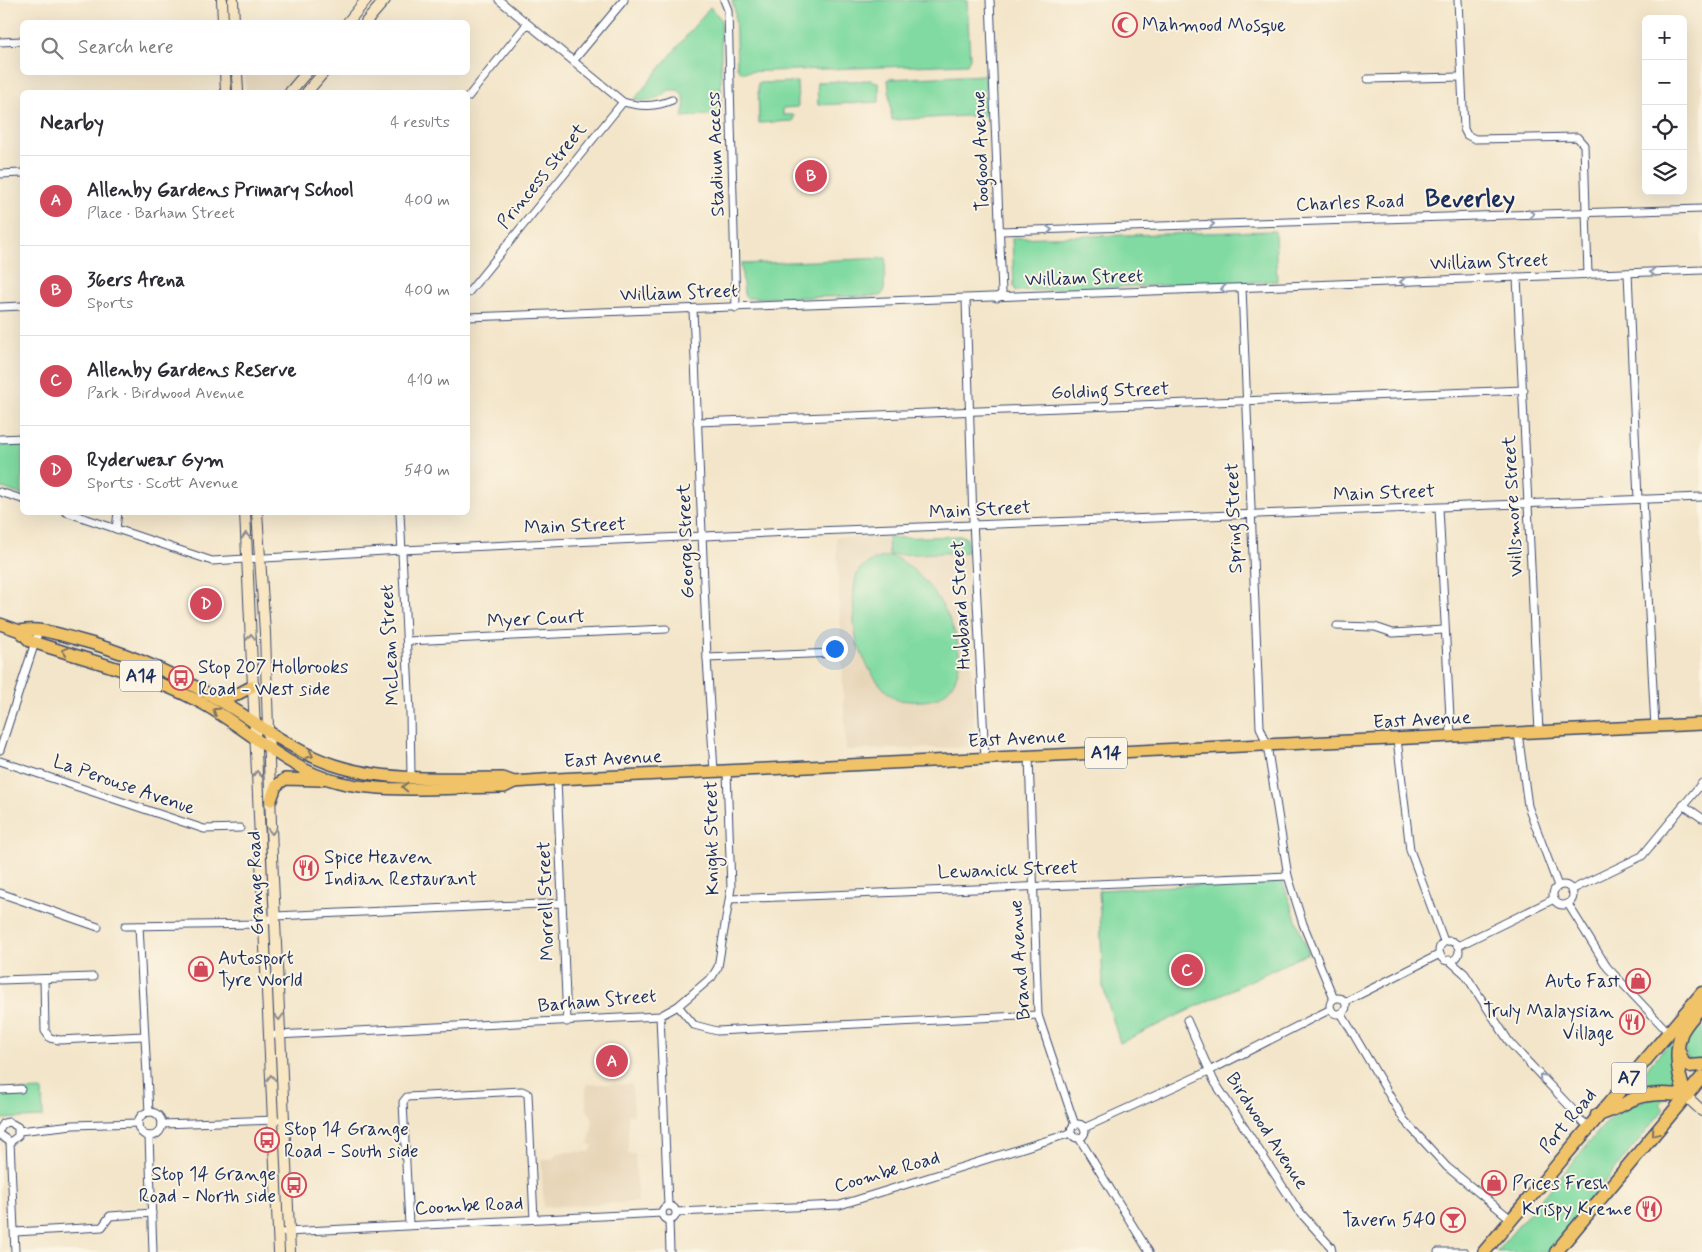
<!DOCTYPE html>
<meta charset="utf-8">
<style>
:root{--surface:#fff;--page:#f2f2f3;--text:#2b2b33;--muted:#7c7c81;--line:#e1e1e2;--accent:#d1495b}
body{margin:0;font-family:Mynerve,sans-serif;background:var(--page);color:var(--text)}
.controls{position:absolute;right:15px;top:15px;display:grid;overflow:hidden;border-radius:8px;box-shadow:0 5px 20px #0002}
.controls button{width:45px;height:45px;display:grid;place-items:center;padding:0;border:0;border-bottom:1px solid var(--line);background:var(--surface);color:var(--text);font:25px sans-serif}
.you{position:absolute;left:834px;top:648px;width:18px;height:18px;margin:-12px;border:4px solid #fff;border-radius:50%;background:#1a73e8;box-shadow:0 0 0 8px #1a73e833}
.badge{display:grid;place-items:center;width:32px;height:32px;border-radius:50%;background:var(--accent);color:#fff;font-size:16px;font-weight:700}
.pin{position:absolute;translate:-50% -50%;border:2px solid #fff;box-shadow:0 1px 5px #0006}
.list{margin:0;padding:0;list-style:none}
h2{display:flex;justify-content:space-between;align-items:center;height:65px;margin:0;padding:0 20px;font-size:21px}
h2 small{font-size:16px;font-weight:400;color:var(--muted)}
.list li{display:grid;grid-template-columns:32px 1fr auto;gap:15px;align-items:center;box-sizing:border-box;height:90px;padding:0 20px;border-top:1px solid var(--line)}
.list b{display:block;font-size:19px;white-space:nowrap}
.list p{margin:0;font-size:16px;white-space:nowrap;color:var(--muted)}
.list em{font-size:16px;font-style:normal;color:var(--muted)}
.icon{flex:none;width:28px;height:28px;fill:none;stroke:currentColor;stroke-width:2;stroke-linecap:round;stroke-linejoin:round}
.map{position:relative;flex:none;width:1702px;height:1252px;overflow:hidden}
.search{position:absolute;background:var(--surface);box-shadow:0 5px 20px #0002;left:20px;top:20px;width:450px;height:55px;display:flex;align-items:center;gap:12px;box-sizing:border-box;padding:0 18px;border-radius:8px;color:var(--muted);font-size:19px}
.panel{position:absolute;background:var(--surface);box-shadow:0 5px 20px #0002;left:20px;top:90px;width:450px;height:425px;border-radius:8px}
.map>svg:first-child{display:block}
</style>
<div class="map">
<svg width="1702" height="1252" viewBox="0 0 1702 1252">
<rect width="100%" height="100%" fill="#fcf5e5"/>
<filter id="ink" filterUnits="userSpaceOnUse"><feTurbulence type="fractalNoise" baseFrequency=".02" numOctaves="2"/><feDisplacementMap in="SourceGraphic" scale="10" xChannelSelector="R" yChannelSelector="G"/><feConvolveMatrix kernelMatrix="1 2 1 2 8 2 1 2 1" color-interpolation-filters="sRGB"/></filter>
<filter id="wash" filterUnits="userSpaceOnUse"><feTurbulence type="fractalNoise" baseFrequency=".0096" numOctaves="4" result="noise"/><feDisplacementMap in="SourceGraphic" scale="20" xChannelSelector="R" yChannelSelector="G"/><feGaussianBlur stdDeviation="1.12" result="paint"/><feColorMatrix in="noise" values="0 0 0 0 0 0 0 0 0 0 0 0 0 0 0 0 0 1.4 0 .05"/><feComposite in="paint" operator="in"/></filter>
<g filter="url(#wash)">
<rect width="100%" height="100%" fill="#f3e5c9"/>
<g fill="#e7d5b8">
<path d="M245 73V72L298 73 281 92H246Z"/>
<path d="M963 536 967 539 975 747 846 750 836 537 888 538Z"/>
<path d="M586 1084H632L634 1114 628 1115V1154H635L638 1202 544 1207 541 1159H553L557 1153 564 1152H590L593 1146 588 1143 592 1130V1117L586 1108Z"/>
</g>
<g fill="#80daa1" stroke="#4e8480">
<path d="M732 0H967L970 58 967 64 741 72 737 67 735 11Z"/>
<path d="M710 7 721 19V114L682 117C685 106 687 98 678 90H669C657 100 649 102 634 100Z"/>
<path d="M985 75 986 115 892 120 888 79Z"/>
<path d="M871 80 877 82 879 86V102L818 105 817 82Z"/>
<path d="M797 82 798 107 783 108V115H794L793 121 759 123 758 83Z"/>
<path d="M1275 231 1277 281 1016 291 1014 287 1012 238Z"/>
<path d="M886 258 884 290 881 296 746 298 744 294 741 264Z"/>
<path d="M22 442V495L0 487V443Z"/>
<path d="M963 536 967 539V552L889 555 888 538Z"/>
<path d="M891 556C933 571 990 665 939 697 928 703 909 701 897 700 878 687 866 666 858 645 853 632 850 579 860 569 869 561 880 557 891 556Z"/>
<path d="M1282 880 1308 953 1120 1043 1103 987 1099 890Z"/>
<path d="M1702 1015V1059L1694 1061 1687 1058 1684 1044Z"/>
<path d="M1671 1040 1673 1042C1670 1056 1670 1066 1675 1079L1671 1088H1646L1627 1096 1625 1095Z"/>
<path d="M42 1090 43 1117 0 1119V1092Z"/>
<path d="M1668 1095 1659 1104 1664 1109 1548 1252H1496L1604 1125C1626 1104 1639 1100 1668 1095Z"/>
</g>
</g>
<g filter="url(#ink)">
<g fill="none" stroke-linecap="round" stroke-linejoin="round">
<defs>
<g id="street">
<path d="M499 0 623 102C641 107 655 107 672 100"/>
<path d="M724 0 728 10 736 308"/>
<path d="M990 0 1002 293 997 298"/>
<path d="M1458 0 1464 129 1467 135 1475 139 1577 137 1584 145 1588 275"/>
<path d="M0 42 22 41"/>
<path d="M574 60 624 0"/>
<path d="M1368 79 1461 77"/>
<path d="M468 97 527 24"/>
<path d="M0 174 22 173"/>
<path d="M1000 231 1702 209"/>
<path d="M1628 273 1638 499"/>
<path d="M1517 277 1539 732"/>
<path d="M1242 288 1260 727 1267 745 1288 876 1303 924 1334 999"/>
<path d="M468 293 623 102"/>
<path d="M966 300 973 521 985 759"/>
<path d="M0 307 22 306"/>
<path d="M693 309 707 658 714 771"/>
<path d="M468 317 1702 270"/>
<path d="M697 422 1524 390"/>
<path d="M0 439 22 438"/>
<path d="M0 492 22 499"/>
<path d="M1643 499 1655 727"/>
<path d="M1439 508 1451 737"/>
<path d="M66 512 212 561 402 550 790 532 1702 497"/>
<path d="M400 513 410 712 411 776"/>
<path d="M116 529 118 512"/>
<path d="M1337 626 1375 627 1393 633 1444 630"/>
<path d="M407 641 666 629"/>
<path d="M707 658 836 653"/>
<path d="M1518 733 1528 806 1558 886"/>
<path d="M1397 739 1410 850 1444 941"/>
<path d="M0 750 39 630"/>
<path d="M1029 757 1038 1015 1075 1125"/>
<path d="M0 761 204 829 240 828"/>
<path d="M557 779 567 1022"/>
<path d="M1683 805 1702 818"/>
<circle cx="1563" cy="895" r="10"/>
<path d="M1571 890 1642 856 1702 783"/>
<path d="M0 893 98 927"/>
<path d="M730 899 1288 876"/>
<path d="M1568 904 1607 967 1668 1032"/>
<path d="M125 926 263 924 275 916 562 903"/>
<path d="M139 926 149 1112"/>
<circle cx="1449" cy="951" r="10"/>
<path d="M1458 946 1554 899"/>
<path d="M1449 960 1465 974 1510 1043 1575 1112 1579 1119 1589 1126"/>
<path d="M44 979 45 1031 50 1038 59 1040 144 1036"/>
<path d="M0 980 93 977"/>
<circle cx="1338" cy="1006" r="8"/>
<path d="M1345 1002 1440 954"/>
<path d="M678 1006 712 977 718 967 731 888 727 771"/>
<path d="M1341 1013 1404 1120 1447 1167 1511 1219"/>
<path d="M660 1016 668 1205"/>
<path d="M1187 1020 1214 1081 1298 1210 1331 1247 1332 1252"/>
<path d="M276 1035 660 1016 678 1006 694 1025 717 1031 1038 1015"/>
<path d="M0 1090 21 1089"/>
<circle cx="150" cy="1124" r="12"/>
<path d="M162 1124 276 1120"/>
<circle cx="1078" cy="1131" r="7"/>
<path d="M1084 1128 1209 1071 1331 1009"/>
<path d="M0 1129 4 1123 9 1122 18 1127V1136L10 1142 0 1135"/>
<path d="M19 1131 73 1125 138 1123"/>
<path d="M149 1136 153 1252"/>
<path d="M1079 1138 1149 1252"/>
<path d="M10 1142 15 1252"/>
<circle cx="669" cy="1213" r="7"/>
<path d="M677 1212 840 1205 1071 1133"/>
<path d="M669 1220 670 1252"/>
<path d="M409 1225 403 1102 407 1097 522 1091 528 1094 534 1219"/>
<path d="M15 1232 102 1227 110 1216 152 1213"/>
<path d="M286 1232 662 1213"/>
<path d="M1438 1252H1465"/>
</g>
<g id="secondary">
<path d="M222 0 223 22"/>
<path d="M233 0 234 22"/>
<path d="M348 22 366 0"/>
<path d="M366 22 385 0"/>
<path d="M225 72 226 92"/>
<path d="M237 72 238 92"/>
<path d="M290 92 307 72"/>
<path d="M307 92 324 72"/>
<path d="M245 512 279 1252"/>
<path d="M257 512 265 633 272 856 290 1252"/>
<path d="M1686 1096 1702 1111"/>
</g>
<g id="primary">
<path d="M0 624 20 631 30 641C86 660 144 673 198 701 245 725 284 769 338 782 384 794 455 787 504 787L514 782 557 779 1702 724"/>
<path d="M20 631C38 627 58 634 76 639 123 651 170 672 212 696 252 718 290 751 334 765 385 782 450 778 503 778L514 782"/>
<path d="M213 696H234L253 686"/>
<path d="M271 800 276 786 285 779 320 780"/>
</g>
<g id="highway">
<path d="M1679 1051 1683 1063 1689 1066 1702 1065"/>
<path d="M1686 1096C1678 1076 1674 1055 1681 1034 1685 1024 1696 1014 1702 1005"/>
<path d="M1597 1115C1610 1112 1618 1107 1629 1101 1647 1092 1667 1093 1686 1096"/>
<path d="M1484 1252 1702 993"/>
<path d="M1556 1252 1702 1077"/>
</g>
</defs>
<use href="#street" stroke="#3b4a6e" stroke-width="9"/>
<use href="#secondary" stroke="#3b4a6e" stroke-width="12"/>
<use href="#primary" stroke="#3b4a6e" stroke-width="14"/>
<use href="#highway" stroke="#3b4a6e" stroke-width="15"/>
<use href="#street" stroke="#fff" stroke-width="7"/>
<use href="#secondary" stroke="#f9e7c3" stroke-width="10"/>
<use href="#primary" stroke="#f0c369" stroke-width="11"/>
<use href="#highway" stroke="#f0c369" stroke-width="12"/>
</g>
<defs><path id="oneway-chevron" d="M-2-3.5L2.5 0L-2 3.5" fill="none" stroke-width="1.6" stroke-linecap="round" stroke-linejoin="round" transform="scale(1.25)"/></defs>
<g stroke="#8d97ae">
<use href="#oneway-chevron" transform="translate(1531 214) rotate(-2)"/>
<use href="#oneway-chevron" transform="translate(1211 224) rotate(-2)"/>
<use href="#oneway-chevron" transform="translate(1049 230) rotate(-2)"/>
<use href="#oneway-chevron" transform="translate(1653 272) rotate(178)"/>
<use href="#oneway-chevron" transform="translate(1403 282) rotate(178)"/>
<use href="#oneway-chevron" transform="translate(1224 289) rotate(178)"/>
<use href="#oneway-chevron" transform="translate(1542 1077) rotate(-133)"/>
</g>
<g stroke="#8a8b90">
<use href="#oneway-chevron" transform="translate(246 536) rotate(-92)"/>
<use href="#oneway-chevron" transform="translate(251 637) rotate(-92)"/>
<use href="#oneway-chevron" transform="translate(257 774) rotate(-92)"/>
<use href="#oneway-chevron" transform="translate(272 831) rotate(89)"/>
<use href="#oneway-chevron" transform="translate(279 1017) rotate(87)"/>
<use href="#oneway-chevron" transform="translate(271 1078) rotate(-94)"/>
</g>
<g stroke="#7b7263">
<use href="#oneway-chevron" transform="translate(65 651) rotate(-163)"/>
<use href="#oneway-chevron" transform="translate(216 711) rotate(-148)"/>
<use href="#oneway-chevron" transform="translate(310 755) rotate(27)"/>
<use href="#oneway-chevron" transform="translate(405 787) rotate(-179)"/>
<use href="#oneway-chevron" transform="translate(1655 1133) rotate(130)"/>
</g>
</g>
<defs>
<symbol id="mosque-ring" viewBox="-11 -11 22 22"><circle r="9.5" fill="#fcf5e5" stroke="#d1495b" stroke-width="1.5"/><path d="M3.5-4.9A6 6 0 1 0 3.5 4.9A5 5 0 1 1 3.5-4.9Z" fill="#d1495b"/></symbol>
<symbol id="bus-ring" viewBox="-11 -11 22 22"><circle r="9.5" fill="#fcf5e5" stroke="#d1495b" stroke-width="1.5"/><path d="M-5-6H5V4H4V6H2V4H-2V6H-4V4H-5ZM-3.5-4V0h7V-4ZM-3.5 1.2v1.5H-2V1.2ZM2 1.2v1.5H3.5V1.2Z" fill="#d1495b"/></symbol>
<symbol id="restaurant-ring" viewBox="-11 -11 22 22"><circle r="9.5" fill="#fcf5e5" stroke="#d1495b" stroke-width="1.5"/><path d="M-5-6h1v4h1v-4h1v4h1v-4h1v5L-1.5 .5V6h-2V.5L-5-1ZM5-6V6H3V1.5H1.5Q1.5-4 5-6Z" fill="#d1495b"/></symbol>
<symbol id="shop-ring" viewBox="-11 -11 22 22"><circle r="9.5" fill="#fcf5e5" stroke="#d1495b" stroke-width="1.5"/><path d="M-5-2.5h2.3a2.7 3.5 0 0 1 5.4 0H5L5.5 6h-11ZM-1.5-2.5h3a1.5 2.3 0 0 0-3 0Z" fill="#d1495b"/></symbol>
<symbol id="bar-ring" viewBox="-11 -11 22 22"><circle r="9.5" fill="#fcf5e5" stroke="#d1495b" stroke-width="1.5"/><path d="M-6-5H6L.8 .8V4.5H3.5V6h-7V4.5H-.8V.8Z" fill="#d1495b"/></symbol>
</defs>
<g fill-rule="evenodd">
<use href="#mosque-ring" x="1111" y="11" width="28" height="28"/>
<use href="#bus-ring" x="167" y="664" width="28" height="28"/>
<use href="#restaurant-ring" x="292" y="854" width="28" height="28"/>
<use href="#shop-ring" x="187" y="955" width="28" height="28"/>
<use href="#shop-ring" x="1624" y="967" width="28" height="28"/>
<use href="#restaurant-ring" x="1618" y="1008" width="28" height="28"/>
<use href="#bus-ring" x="253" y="1126" width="28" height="28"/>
<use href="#shop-ring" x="1480" y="1169" width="28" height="28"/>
<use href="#bus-ring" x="280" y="1171" width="28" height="28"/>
<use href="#restaurant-ring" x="1635" y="1195" width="28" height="28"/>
<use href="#bar-ring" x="1439" y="1206" width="28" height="28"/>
</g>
<g text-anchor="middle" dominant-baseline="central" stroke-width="4" stroke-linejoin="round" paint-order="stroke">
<g fill="#fcf5e5" stroke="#5e6a86" stroke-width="1">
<rect x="120" y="660.5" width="42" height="31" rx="4"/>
<rect x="1085" y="737.5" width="42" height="31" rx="4"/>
<rect x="1611.5" y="1062.5" width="35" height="31" rx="4"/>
</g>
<g font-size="18" font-weight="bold" fill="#1b2f5e">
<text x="141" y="676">A14</text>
<text x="1106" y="753">A14</text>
<text x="1629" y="1078">A7</text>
</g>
<g font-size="19" fill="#1b2f5e" stroke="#fcf5e5" text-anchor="start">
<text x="1142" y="25">Mahmood Mosque</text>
<text x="198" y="667">Stop 207 Holbrooks<tspan x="198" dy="22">Road - West side</tspan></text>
<text x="324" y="857">Spice Heaven<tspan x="324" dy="22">Indian Restaurant</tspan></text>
<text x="218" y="958">Autosport<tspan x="218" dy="22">Tyre World</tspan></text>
<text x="1620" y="981" text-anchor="end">Auto Fast</text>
<text x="1614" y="1011" text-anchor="end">Truly Malaysian<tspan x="1614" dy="22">Village</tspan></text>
<text x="284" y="1129">Stop 14 Grange<tspan x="284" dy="22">Road - South side</tspan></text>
<text x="276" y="1174" text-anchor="end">Stop 14 Grange<tspan x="276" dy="22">Road - North side</tspan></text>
<text x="1512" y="1183">Prices Fresh</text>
<text x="1632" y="1209" text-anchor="end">Krispy Kreme</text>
<text x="1436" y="1220" text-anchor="end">Tavern 540</text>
</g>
<g font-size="19" fill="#1b2f5e" stroke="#fcf5e5">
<text transform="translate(981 151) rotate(-92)">Toogood Avenue</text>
<text transform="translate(716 154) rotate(-92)">Stadium Access</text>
<text transform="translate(542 176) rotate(-51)">Princess Street</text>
<text transform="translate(1350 203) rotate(-2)">Charles Road</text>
<text transform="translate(1489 262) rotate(-2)">William Street</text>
<text transform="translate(1084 278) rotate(-2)">William Street</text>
<text transform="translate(679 293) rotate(-2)">William Street</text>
<text transform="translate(1110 391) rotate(-2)">Golding Street</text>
<text transform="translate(1384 493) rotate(-2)">Main Street</text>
<text transform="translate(1513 506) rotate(-93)">Willsmore Street</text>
<text transform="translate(980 510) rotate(-3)">Main Street</text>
<text transform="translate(1234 518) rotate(-92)">Spring Street</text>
<text transform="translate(575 526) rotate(-2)">Main Street</text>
<text transform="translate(686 541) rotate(-92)">George Street</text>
<text transform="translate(961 605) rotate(-93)">Hubbard Street</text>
<text transform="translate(536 619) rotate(-3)">Myer Court</text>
<text transform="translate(390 645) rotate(-93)">McLean Street</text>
<text transform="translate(1422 720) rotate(-3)">East Avenue</text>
<text transform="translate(1017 739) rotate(-3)">East Avenue</text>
<text transform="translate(613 759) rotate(-3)">East Avenue</text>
<text transform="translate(124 785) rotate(19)">La Perouse Avenue</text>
<text transform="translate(712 838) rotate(-91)">Knight Street</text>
<text transform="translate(1008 870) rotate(-2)">Lewanick Street</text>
<text transform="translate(256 883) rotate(-92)">Grange Road</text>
<text transform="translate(546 901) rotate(-92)">Morrell Street</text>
<text transform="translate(1020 960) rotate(-94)">Brand Avenue</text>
<text transform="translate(597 1001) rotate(-5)">Barham Street</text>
<text transform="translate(1568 1121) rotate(-50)">Port Road</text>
<text transform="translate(1267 1131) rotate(57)">Birdwood Avenue</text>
<text transform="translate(887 1172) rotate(-16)">Coombe Road</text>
<text transform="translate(469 1206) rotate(-3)">Coombe Road</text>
</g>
<g font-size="24" font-weight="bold" fill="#1b2f5e" stroke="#fcf5e5">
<text x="1470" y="199">Beverley</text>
</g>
</g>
</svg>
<div class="controls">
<button>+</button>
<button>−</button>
<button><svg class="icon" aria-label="locate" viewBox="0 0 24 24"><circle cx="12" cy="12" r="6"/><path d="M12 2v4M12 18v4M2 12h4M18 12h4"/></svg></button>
<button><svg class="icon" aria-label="layers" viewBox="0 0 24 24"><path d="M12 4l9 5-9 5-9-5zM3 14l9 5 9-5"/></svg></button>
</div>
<div class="you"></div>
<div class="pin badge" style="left:612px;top:1061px">A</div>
<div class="pin badge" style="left:811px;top:176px">B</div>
<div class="pin badge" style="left:1187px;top:970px">C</div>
<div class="pin badge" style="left:206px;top:604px">D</div>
<div class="search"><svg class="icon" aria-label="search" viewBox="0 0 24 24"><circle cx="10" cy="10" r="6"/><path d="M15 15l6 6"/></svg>Search here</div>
<section class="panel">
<h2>Nearby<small>4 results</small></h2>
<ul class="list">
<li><span class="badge">A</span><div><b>Allenby Gardens Primary School</b><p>Place · Barham Street</p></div><em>400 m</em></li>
<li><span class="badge">B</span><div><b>36ers Arena</b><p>Sports</p></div><em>400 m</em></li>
<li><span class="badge">C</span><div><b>Allenby Gardens Reserve</b><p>Park · Birdwood Avenue</p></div><em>410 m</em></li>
<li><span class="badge">D</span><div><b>Ryderwear Gym</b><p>Sports · Scott Avenue</p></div><em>540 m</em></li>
</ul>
</section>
</div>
